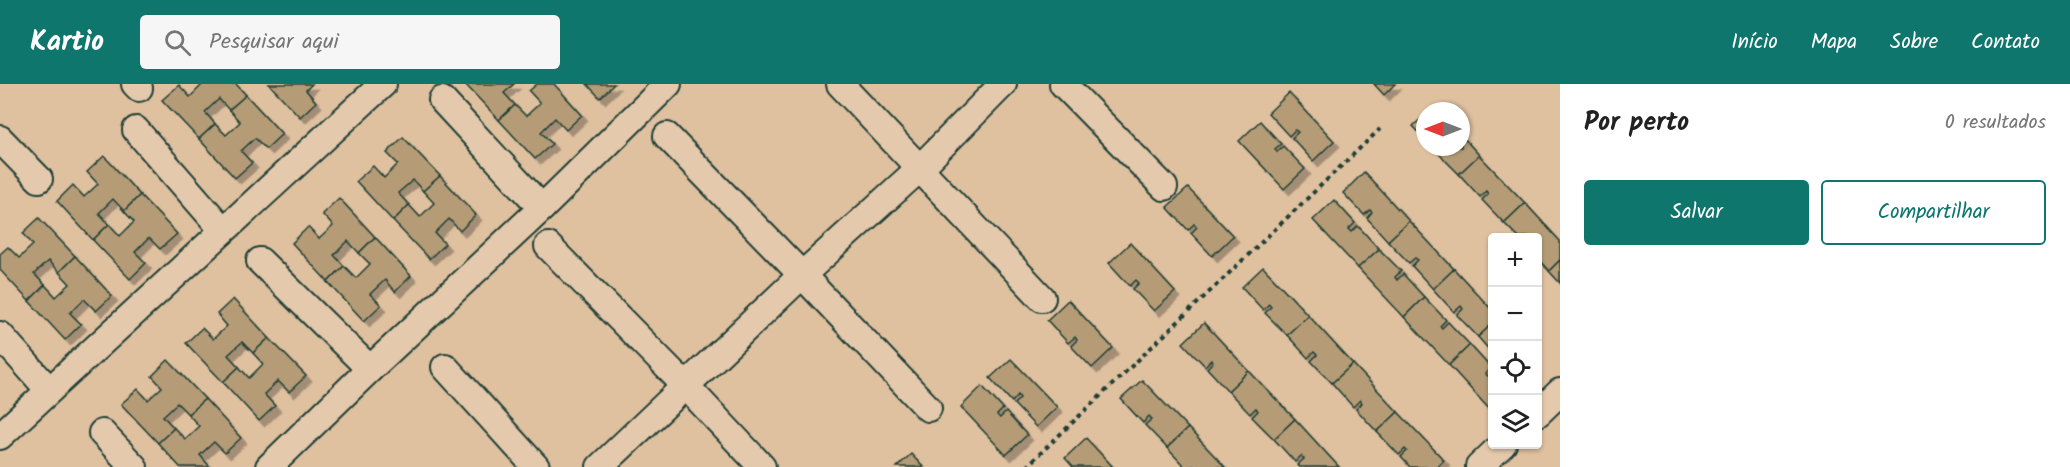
<!DOCTYPE html>
<html lang="pt">
<meta charset="utf-8">
<style>
:root{--surface:#fff;--page:#f6f6f6;--text:#222;--muted:#767676;--line:#e0e0e0;--accent:#0f766e}
body{margin:0;font-family:Kalam,sans-serif;background:var(--page);color:var(--text)}
.controls{position:absolute;right:18px;bottom:18px;display:grid;overflow:hidden;border-radius:6px;box-shadow:0 2px 4px #0004}
.controls button{width:54px;height:54px;display:grid;place-items:center;padding:0;border:0;border-bottom:2px solid var(--line);background:var(--surface);color:var(--text);font:30px sans-serif}
.compass{position:absolute;left:1416px;top:18px;width:54px;height:54px;border-radius:50%;background:var(--surface);box-shadow:0 2px 4px #0004;rotate:270deg}
.list{margin:0;padding:0;list-style:none}
h2{display:flex;justify-content:space-between;align-items:center;height:78px;margin:0;padding:0 24px;font-size:26px}
h2 small{font-size:20px;font-weight:400;color:var(--muted)}
.actions{display:flex;gap:12px;padding:18px 24px}
.actions a{flex:1;padding:14px 0;border:2px solid var(--accent);border-radius:6px;text-align:center;font-size:21px;color:var(--accent)}
.actions .main{background:var(--accent);color:#fff}
.icon{flex:none;width:33px;height:33px;fill:none;stroke:currentColor;stroke-width:2;stroke-linecap:round;stroke-linejoin:round}
.map{position:relative;flex:none;width:1560px;height:383px;overflow:hidden}
header{display:flex;align-items:center;gap:36px;box-sizing:border-box;height:84px;padding:0 30px;background:var(--accent);color:#fff}
header strong{font-size:28px}
nav{display:flex;gap:33px;margin-inline-start:auto;font-size:21px}
.search{width:420px;height:54px;background:var(--page);display:flex;align-items:center;gap:15px;box-sizing:border-box;padding:0 21px;border-radius:6px;color:var(--muted);font-size:22px}
main{display:flex}
aside{flex:1;background:var(--surface)}
.map>svg:first-child{display:block}
</style>
<header>
<strong>Kartio</strong>
<div class="search"><svg class="icon" aria-label="search" viewBox="0 0 24 24"><circle cx="10" cy="10" r="6"/><path d="M15 15l6 6"/></svg>Pesquisar aqui</div>
<nav><a>Início</a><a>Mapa</a><a>Sobre</a><a>Contato</a></nav>
</header>
<main>
<div class="map">
<svg width="1560" height="383" viewBox="0 0 1560 383">
<defs>
<filter id="shadow"><feDropShadow dx="5.5" dy="5.5" stdDeviation="0" flood-color="#0004"/></filter>
</defs>
<rect width="100%" height="100%" fill="#dfc1a0"/>
<filter id="ink" filterUnits="userSpaceOnUse"><feTurbulence type="fractalNoise" baseFrequency=".0167" numOctaves="2"/><feDisplacementMap in="SourceGraphic" scale="12" xChannelSelector="R" yChannelSelector="G"/><feConvolveMatrix kernelMatrix="1 2 1 2 8 2 1 2 1" color-interpolation-filters="sRGB"/></filter>
<g filter="url(#ink)">
<g fill="#b59c76" stroke="#1f3d34" stroke-width="1.5" filter="url(#shadow)">
<path d="M203 0H236L246 11 229 26 219 15 205 28 215 40 199 55 162 16 179 1 190 13Z"/>
<path d="M269 0H312L306 6 316 18 300 33Z"/>
<path d="M465 0H514L504 9 515 21 499 36Z"/>
<path d="M537 0H554L582 31 566 46 555 34 541 48 552 60 535 75 499 36 515 21 526 32 540 19 529 7Z"/>
<path d="M587 0H614L600 14Z"/>
<path d="M1374 0H1395L1384 11Z"/>
<path d="M1289 9 1334 57 1313 77 1292 54 1298 48 1295 46 1289 52 1268 29Z"/>
<path d="M246 11 282 50 266 65 255 54 241 67 252 79 235 94 199 55 215 40 226 51 240 38 229 26Z"/>
<path d="M1425 31V55L1413 42Z"/>
<path d="M1260 37 1281 60 1275 65 1277 68 1283 62 1305 85 1284 105 1239 57Z"/>
<path d="M1461 51 1479 71 1459 90 1437 68 1442 63H1461Z"/>
<path d="M403 53 440 92 423 107 413 96 398 109 409 121 393 137 356 97 373 82 384 94 398 80 387 69Z"/>
<path d="M1479 71 1525 119 1504 139 1482 116 1488 110 1486 107 1480 113 1459 90Z"/>
<path d="M104 72 140 111 124 127 113 115 99 129 109 140 93 156 57 117 73 101 84 113 98 100 87 88Z"/>
<path d="M1364 88 1409 137 1388 157 1367 134 1372 128 1370 126 1364 131 1343 109Z"/>
<path d="M440 92 476 131 460 147 449 135 435 149 445 160 429 175 393 137 409 121 420 133 434 119 423 107Z"/>
<path d="M1188 104 1233 152 1212 172 1191 149 1197 143 1194 140 1188 146 1167 123Z"/>
<path d="M140 111 177 150 160 165 149 154 135 168 146 179 130 195 93 156 109 140 120 152 134 138 124 127Z"/>
<path d="M339 114 375 153 359 169 348 157 334 171 344 182 328 198 292 159 308 143 319 155 333 142 322 130Z"/>
<path d="M1334 116 1355 139 1349 145 1352 148 1358 142 1379 165 1358 184 1313 136Z"/>
<path d="M1525 119 1560 157V176L1549 187 1538 175V153H1518L1504 139Z"/>
<path d="M39 134 75 172 59 188 48 177 34 190 45 201 29 217 0 186V170L8 163 19 174 33 161 23 149Z"/>
<path d="M1409 137 1454 185 1433 205 1412 182 1418 176 1415 174 1409 179 1388 157Z"/>
<path d="M375 153 411 192 395 208 385 196 370 210 381 221 364 237 328 198 344 182 356 194 370 180 359 169Z"/>
<path d="M1130 159 1175 208 1154 227 1133 205 1139 199 1136 196 1130 202 1109 179Z"/>
<path d="M1379 165 1401 187 1395 193 1397 196 1403 190 1424 213 1404 233 1358 184Z"/>
<path d="M75 172 112 212 96 227 84 215 70 229 81 240 65 256 29 217 45 201 56 213 70 200 59 188Z"/>
<path d="M1560 176V199L1549 187Z"/>
<path d="M1263 183 1308 231 1287 251 1265 229 1271 223 1269 220 1263 226 1242 203Z"/>
<path d="M1454 185 1492 226V240L1478 253 1457 231 1463 225 1461 222 1454 228 1433 205Z"/>
<path d="M1424 213 1446 236 1440 242 1442 244 1448 238 1470 261 1449 281 1404 233Z"/>
<path d="M233 215 269 254 253 269 242 258 228 271 239 283 223 298 186 259 202 244 213 255 227 242 217 230Z"/>
<path d="M1068 216 1113 264 1092 284 1071 262 1077 256 1075 253 1068 259 1047 236Z"/>
<path d="M1308 231 1353 280 1332 299 1311 277 1317 271 1314 268 1308 274 1287 251Z"/>
<path d="M1204 239 1249 287 1228 307 1207 284 1213 278 1211 276 1205 282 1183 259Z"/>
<path d="M1492 240V269L1478 253Z"/>
<path d="M269 254 306 292 289 308 278 297 264 310 275 322 259 337 223 298 239 283 249 294 263 280 253 269Z"/>
<path d="M1470 261 1491 284 1485 290 1488 292 1492 288V328L1449 281Z"/>
<path d="M1011 275 1057 323 1036 343 1014 320 1020 314 1018 311 1012 318 990 294Z"/>
<path d="M168 276 205 315 188 330 177 319 163 332 174 344 158 359 121 320 138 305 148 316 162 303 152 292Z"/>
<path d="M1353 280 1398 328 1377 348 1356 325 1362 319 1360 316 1353 323 1332 299Z"/>
<path d="M1249 287 1295 335 1274 355 1252 333 1258 327 1256 324 1250 330 1228 307Z"/>
<path d="M1142 296 1188 344 1167 364 1145 341 1152 335 1149 332 1143 339 1121 315Z"/>
<path d="M982 302 1003 325 997 331 1000 334 1006 328 1027 351 1006 371 961 323Z"/>
<path d="M205 315 241 354 225 369 214 358 200 371 210 383H180L158 359 174 344 185 355 199 342 188 330Z"/>
<path d="M1398 328 1444 376 1437 383H1410L1401 373 1407 367 1405 365 1399 371 1377 348Z"/>
<path d="M1295 335 1339 383H1299L1297 381 1304 375 1301 372 1295 378 1274 355Z"/>
<path d="M1188 344 1225 383H1196L1194 381 1192 383H1185L1167 364Z"/>
<path d="M1086 354 1113 383H1073L1065 374Z"/>
<path d="M911 370 923 383H897Z"/>
</g>
<g fill="none" stroke-linecap="round" stroke-linejoin="round">
<defs>
<g id="street">
<path d="M135 0 139 4"/>
<path d="M840 0 1042 214"/>
<path d="M1063 0 1164 103"/>
<path d="M442 16 542 124"/>
<path d="M136 46 223 146"/>
<path d="M667 52 802 191 928 324"/>
<path d="M0 55 39 95"/>
<path d="M548 162 686 302 762 383"/>
<path d="M260 177 370 285"/>
<path d="M0 251 49 306"/>
<path d="M445 283 536 383"/>
<path d="M1538 329 1560 308"/>
<path d="M102 349 134 383"/>
<path d="M0 352 383 0"/>
<path d="M269 383 370 285 542 124 668 0"/>
<path d="M600 383 802 191 919 85 1003 0"/>
<path d="M1479 383 1503 360"/>
</g>
</defs>
<use href="#street" stroke="#1f3d34" stroke-width="30"/>
<path stroke="#1f3d34" stroke-width="4" stroke-dasharray="4.5 4.5" stroke-linecap="butt" d="M1026 383 1380 45"/>
<use href="#street" stroke="#e5c9ac" stroke-width="26"/>
</g>
</g>
</svg>
<div class="controls">
<button>+</button>
<button>−</button>
<button><svg class="icon" aria-label="locate" viewBox="0 0 24 24"><circle cx="12" cy="12" r="6"/><path d="M12 2v4M12 18v4M2 12h4M18 12h4"/></svg></button>
<button><svg class="icon" aria-label="layers" viewBox="0 0 24 24"><path d="M12 4l9 5-9 5-9-5zM3 14l9 5 9-5"/></svg></button>
</div>
<svg class="compass" viewBox="-18 -18 36 36"><path d="M0-13l5 13h-10z" fill="#e53935"/><path d="M0 13l5-13h-10z" fill="#767676"/></svg>
</div>
<aside>
<h2>Por perto<small>0 resultados</small></h2>
<ul class="list">
</ul>
<div class="actions"><a class="main">Salvar</a><a>Compartilhar</a></div>
</aside>
</main>
